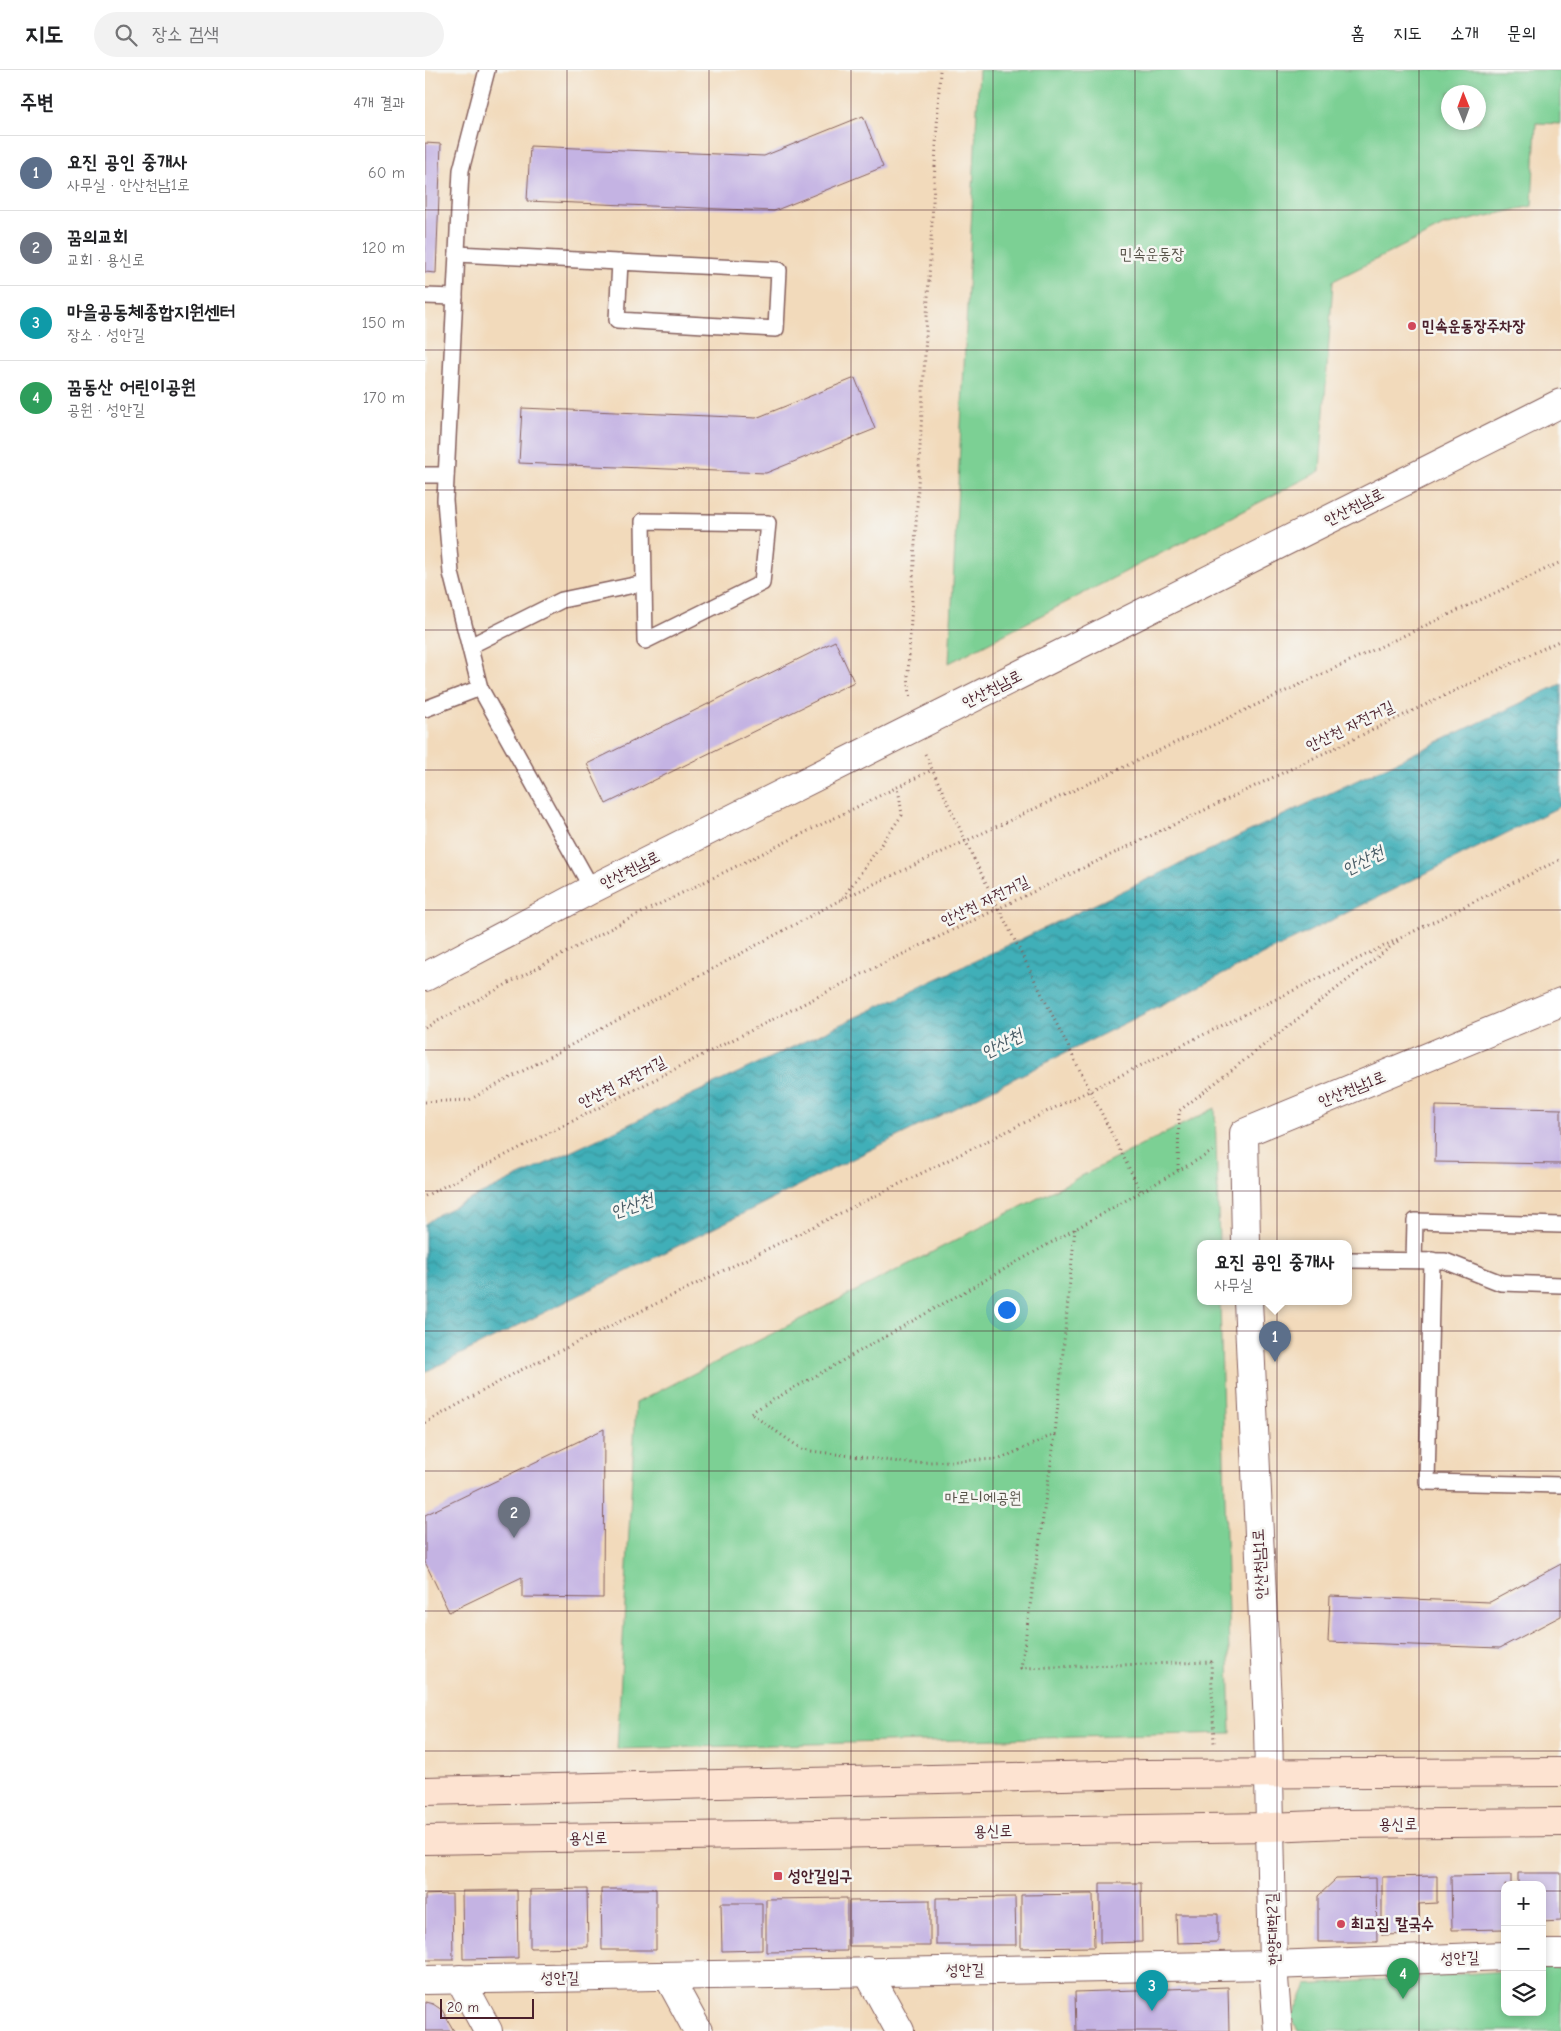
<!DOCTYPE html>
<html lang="ko">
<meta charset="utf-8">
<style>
:root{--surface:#fff;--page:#f2f2f2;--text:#202124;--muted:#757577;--line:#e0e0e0;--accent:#0b8043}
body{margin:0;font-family:"Comic Neue","Poor Story",sans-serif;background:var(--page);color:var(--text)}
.controls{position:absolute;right:15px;bottom:15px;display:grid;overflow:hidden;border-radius:10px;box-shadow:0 2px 8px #0003}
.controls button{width:45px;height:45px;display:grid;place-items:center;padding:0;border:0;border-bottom:1px solid var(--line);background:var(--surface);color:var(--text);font:25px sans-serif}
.compass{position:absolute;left:1016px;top:15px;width:45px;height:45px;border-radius:50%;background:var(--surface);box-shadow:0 2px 8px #0003;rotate:359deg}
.scale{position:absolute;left:15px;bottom:12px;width:94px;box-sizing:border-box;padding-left:5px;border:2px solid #4a1f2b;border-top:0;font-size:14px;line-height:18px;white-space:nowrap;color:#4a1f2b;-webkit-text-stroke:4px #f6f6f2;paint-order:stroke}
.you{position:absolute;left:581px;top:1239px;width:18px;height:18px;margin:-12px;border:4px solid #fff;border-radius:50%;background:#1a73e8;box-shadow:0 0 0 8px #1a73e833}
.badge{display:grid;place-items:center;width:32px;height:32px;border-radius:50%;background:var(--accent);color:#fff;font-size:16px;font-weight:700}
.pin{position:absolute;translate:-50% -41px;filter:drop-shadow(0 1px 2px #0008)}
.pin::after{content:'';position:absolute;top:26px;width:18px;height:15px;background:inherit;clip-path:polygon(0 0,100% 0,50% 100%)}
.popup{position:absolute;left:772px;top:1170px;width:155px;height:65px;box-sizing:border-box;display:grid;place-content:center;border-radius:10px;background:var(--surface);filter:drop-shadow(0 1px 4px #0005);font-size:16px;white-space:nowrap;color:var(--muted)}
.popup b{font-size:19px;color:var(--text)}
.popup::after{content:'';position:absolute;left:50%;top:100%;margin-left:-10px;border:10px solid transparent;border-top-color:var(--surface)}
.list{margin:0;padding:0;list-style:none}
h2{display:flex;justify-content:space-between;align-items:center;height:65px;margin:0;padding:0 20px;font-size:21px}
h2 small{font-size:16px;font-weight:400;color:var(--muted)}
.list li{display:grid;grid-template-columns:32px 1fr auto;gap:15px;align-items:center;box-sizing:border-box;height:75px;padding:0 20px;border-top:1px solid var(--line)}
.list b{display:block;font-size:19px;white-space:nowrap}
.list p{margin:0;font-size:16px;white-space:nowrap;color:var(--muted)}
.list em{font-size:16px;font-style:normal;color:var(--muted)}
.icon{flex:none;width:28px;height:28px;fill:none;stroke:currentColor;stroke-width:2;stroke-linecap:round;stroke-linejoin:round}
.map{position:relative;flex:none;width:1136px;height:1961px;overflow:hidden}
header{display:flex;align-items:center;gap:30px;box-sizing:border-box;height:70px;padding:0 25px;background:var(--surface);border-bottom:1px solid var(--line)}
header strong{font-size:24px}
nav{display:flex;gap:28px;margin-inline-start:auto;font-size:18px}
.search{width:350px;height:45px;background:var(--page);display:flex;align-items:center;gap:12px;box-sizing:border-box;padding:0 18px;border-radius:28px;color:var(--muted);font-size:19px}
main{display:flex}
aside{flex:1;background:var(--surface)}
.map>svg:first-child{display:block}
</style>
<header>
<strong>지도</strong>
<div class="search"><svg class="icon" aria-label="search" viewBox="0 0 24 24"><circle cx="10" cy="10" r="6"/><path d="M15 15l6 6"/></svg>장소 검색</div>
<nav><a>홈</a><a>지도</a><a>소개</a><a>문의</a></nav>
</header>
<main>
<aside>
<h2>주변<small>4개 결과</small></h2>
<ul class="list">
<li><span class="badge" style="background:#5c6f8a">1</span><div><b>요진 공인 중개사</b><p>사무실 · 안산천남1로</p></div><em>60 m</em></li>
<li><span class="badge" style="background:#6b7280">2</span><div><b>꿈의교회</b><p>교회 · 용신로</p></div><em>120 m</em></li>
<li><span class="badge" style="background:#0f9aa8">3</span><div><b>마을공동체종합지원센터</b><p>장소 · 성안길</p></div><em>150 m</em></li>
<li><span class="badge" style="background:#2e9e5b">4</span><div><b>꿈동산 어린이공원</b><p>공원 · 성안길</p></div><em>170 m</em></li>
</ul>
</aside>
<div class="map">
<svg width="1136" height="1961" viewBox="0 0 1136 1961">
<defs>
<pattern id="water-waves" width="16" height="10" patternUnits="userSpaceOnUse" patternTransform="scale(1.25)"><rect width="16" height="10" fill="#3fafb8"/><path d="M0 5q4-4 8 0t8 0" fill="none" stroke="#378e96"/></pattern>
</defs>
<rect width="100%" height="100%" fill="#f6f6f2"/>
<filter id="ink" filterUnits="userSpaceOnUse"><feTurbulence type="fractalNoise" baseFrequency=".02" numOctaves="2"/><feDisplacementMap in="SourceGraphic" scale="10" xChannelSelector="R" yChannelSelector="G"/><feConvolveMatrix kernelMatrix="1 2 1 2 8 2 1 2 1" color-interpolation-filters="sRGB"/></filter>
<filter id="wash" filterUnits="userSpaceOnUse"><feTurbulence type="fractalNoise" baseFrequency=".0096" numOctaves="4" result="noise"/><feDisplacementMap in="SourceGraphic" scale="20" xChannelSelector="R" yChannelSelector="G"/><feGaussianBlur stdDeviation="1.12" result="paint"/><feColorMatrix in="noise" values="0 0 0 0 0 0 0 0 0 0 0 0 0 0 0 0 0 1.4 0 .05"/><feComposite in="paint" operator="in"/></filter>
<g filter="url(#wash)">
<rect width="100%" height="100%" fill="#f2dabb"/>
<g fill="#7cd094" stroke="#637860" fill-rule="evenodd">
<path d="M554 0H1136V54L1111 53 1107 136 1018 156 908 211 895 401 524 593ZM1024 22H1054V52H1024Z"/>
<path d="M790 1038 794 1173H776V1231H795L806 1663 192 1679 211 1333Z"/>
<path d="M1136 1897V1961H873L867 1948 882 1915 1080 1901V1942H1117V1898Z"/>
</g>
<path fill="url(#water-waves)" stroke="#446772" d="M1136 614V736L0 1302V1154L14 1144Z"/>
<g id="blocks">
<g fill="#c4b3e3">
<path d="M438 46 458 97 349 141 102 131 105 76 339 86Z"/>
<path d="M0 73 16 74 11 203 0 202Z"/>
<path d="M430 308 450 359 341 403 94 393 97 338 331 348Z"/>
<path d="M410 571 429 612 181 734 162 694Z"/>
<path d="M1011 1036 1136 1039V1094L1010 1092Z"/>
<path d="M179 1359 178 1528 97 1527V1507L24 1542 0 1492V1445Z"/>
<path d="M1136 1494V1546L1075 1578 903 1572 905 1526 1065 1532Z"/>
<path d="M1093 1803H1136V1851L1117 1852V1815H1093Z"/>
<path d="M1086 1805V1815H1080V1859L1027 1860 1026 1806Z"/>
<path d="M1012 1806V1833L994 1834 995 1864 957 1865V1807Z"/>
<path d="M951 1808 952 1872H893V1826L911 1809Z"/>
<path d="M675 1813H716L717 1872 675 1873Z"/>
<path d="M162 1819 163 1877 105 1878V1820Z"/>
<path d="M176 1819H231V1880H177Z"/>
<path d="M92 1820 93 1888 38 1889 37 1821Z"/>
<path d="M27 1824 28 1890H0V1825Z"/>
<path d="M668 1824 669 1877 596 1878V1825Z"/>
<path d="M590 1827 591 1875H511V1828Z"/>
<path d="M422 1828V1881L341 1882V1829Z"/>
<path d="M505 1830V1876H424V1831Z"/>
<path d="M296 1833H337V1880L297 1881Z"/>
<path d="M751 1844H793V1872L752 1873Z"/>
<path d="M803 1917 804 1961H651L650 1922Z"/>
<path d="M0 1932 8 1934 17 1940 29 1961H0Z"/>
</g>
</g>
</g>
<g filter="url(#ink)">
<use href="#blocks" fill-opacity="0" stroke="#85605d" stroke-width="1"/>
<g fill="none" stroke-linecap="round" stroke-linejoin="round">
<defs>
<g id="service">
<path d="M62 0 36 100 20 430 26 503 55 618 167 819"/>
<path d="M32 184 354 200 351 259 192 250 195 192"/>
<path d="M0 226 30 227"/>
<path d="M0 405H21"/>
<path d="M45 576 137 530 219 513 218 451 343 453 337 513 220 571 219 513"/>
<path d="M0 639 55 618"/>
<path d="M924 1190 1020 1191 1076 1213 1136 1215"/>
<path d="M989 1190 990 1151 1136 1155"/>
<path d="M1007 1190 1002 1412 1136 1415"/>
</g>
<g id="minor">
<path d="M845 1757 848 1895 853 1961"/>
<path d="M1117 1884H1136"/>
<path d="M442 1901 475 1961"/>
<path d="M243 1906 273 1961"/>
<path d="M35 1909 63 1961"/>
<path d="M0 1910 848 1895 1080 1886"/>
</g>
<g id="tertiary">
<path d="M0 907 167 819 1136 333"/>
<path d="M821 1173 819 1063 1136 932"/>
<path d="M823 1231 843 1655 845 1757"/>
</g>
<g id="secondary">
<path d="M0 1721 721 1704 1136 1702"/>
<path d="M0 1770 845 1757 916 1754 1136 1752"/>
</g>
</defs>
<use href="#service" stroke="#85605d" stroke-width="18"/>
<use href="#minor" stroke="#85605d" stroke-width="30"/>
<use href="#tertiary" stroke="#85605d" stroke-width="30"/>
<use href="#secondary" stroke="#85605d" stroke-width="30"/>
<g stroke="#85605d" stroke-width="3" stroke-dasharray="1 4" stroke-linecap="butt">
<path d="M485 626 483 605 515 0"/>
<path d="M500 684 549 789"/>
<path d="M417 829 1136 492"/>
<path d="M0 958 196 853 507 700"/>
<path d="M0 1032 44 1030 417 829 477 745 473 717"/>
<path d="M753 1100 754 1041 973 871"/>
<path d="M0 1126 457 894 1136 570"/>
<path d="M650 1159 630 1364 575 1389 483 1393 378 1380 325 1343 790 1080"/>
<path d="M0 1353 92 1302 1136 789"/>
<path d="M630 1365 596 1598 786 1592 789 1674"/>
</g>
<use href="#service" stroke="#fff" stroke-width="15"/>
<use href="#minor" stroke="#fff" stroke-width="28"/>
<use href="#tertiary" stroke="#fff" stroke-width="28"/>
<use href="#secondary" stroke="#fde3d1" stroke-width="28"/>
<path stroke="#85605d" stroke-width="3" stroke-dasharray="1 4" stroke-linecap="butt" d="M549 789 716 1122"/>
</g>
</g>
<path fill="none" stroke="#4a1f2b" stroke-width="1" stroke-opacity="0.55" d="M142 0V1961M284 0V1961M426 0V1961M568 0V1961M710 0V1961M852 0V1961M994 0V1961M0 140H1136M0 280H1136M0 420H1136M0 560H1136M0 700H1136M0 840H1136M0 980H1136M0 1121H1136M0 1261H1136M0 1401H1136M0 1541H1136M0 1681H1136M0 1821H1080M1117 1821H1136"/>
<g fill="#d1495b" stroke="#f6f6f2" stroke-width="2">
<circle cx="987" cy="256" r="5"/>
<rect x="348" y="1801" width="10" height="10" rx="2.5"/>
<circle cx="916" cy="1854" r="5"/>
</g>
<g text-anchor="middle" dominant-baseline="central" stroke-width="5" stroke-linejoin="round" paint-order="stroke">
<g font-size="16" fill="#59544a" stroke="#f6f6f2">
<text x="727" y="184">민속운동장</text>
<text x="558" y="1428">마로니에공원</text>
</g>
<g font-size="16" font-weight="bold" fill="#4a1f2b" stroke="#f6f6f2" text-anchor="start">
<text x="997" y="256">민속운동장주차장</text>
<text x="363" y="1806">성안길입구</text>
<text x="926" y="1854">최고집 칼국수</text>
</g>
<g font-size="16" fill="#4a1f2b" stroke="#f6f6f2">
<text transform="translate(929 437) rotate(-27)">안산천남로</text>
<text transform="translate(567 619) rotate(-27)">안산천남로</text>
<text transform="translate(925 656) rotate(-26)">안산천 자전거길</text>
<text transform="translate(205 800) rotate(-27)">안산천남로</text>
<text transform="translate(560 831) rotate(-26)">안산천 자전거길</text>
<text transform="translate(197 1012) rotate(-27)">안산천 자전거길</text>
<text transform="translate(927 1019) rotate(-22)">안산천남1로</text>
<text transform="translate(835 1494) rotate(-93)">안산천남1로</text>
<text x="973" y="1754">용신로</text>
<text transform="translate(568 1761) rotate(-1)">용신로</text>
<text transform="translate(163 1768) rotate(-1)">용신로</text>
<text transform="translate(848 1859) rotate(-92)">한양대학2길</text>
<text transform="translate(1035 1888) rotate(-2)">성안길</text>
<text transform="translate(540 1900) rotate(-1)">성안길</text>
<text transform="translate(135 1908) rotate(-1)">성안길</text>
</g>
<g font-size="18" font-style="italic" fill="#465963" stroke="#f6f6f2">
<text transform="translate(938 791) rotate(-27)">안산천</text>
<text transform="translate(577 974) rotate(-27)">안산천</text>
<text transform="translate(207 1136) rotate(-19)">안산천</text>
</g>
</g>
</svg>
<div class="controls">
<button>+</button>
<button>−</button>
<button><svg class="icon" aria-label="layers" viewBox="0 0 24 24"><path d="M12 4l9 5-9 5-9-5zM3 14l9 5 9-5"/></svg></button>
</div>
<svg class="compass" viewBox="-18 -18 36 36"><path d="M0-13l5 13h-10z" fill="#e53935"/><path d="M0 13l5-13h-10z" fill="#757577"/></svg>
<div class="scale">20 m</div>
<div class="you"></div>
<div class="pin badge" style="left:850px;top:1292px;background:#5c6f8a">1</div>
<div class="popup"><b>요진 공인 중개사</b>사무실</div>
<div class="pin badge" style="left:89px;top:1468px;background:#6b7280">2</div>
<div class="pin badge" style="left:727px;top:1941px;background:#0f9aa8">3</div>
<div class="pin badge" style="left:978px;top:1929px;background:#2e9e5b">4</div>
</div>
</main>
